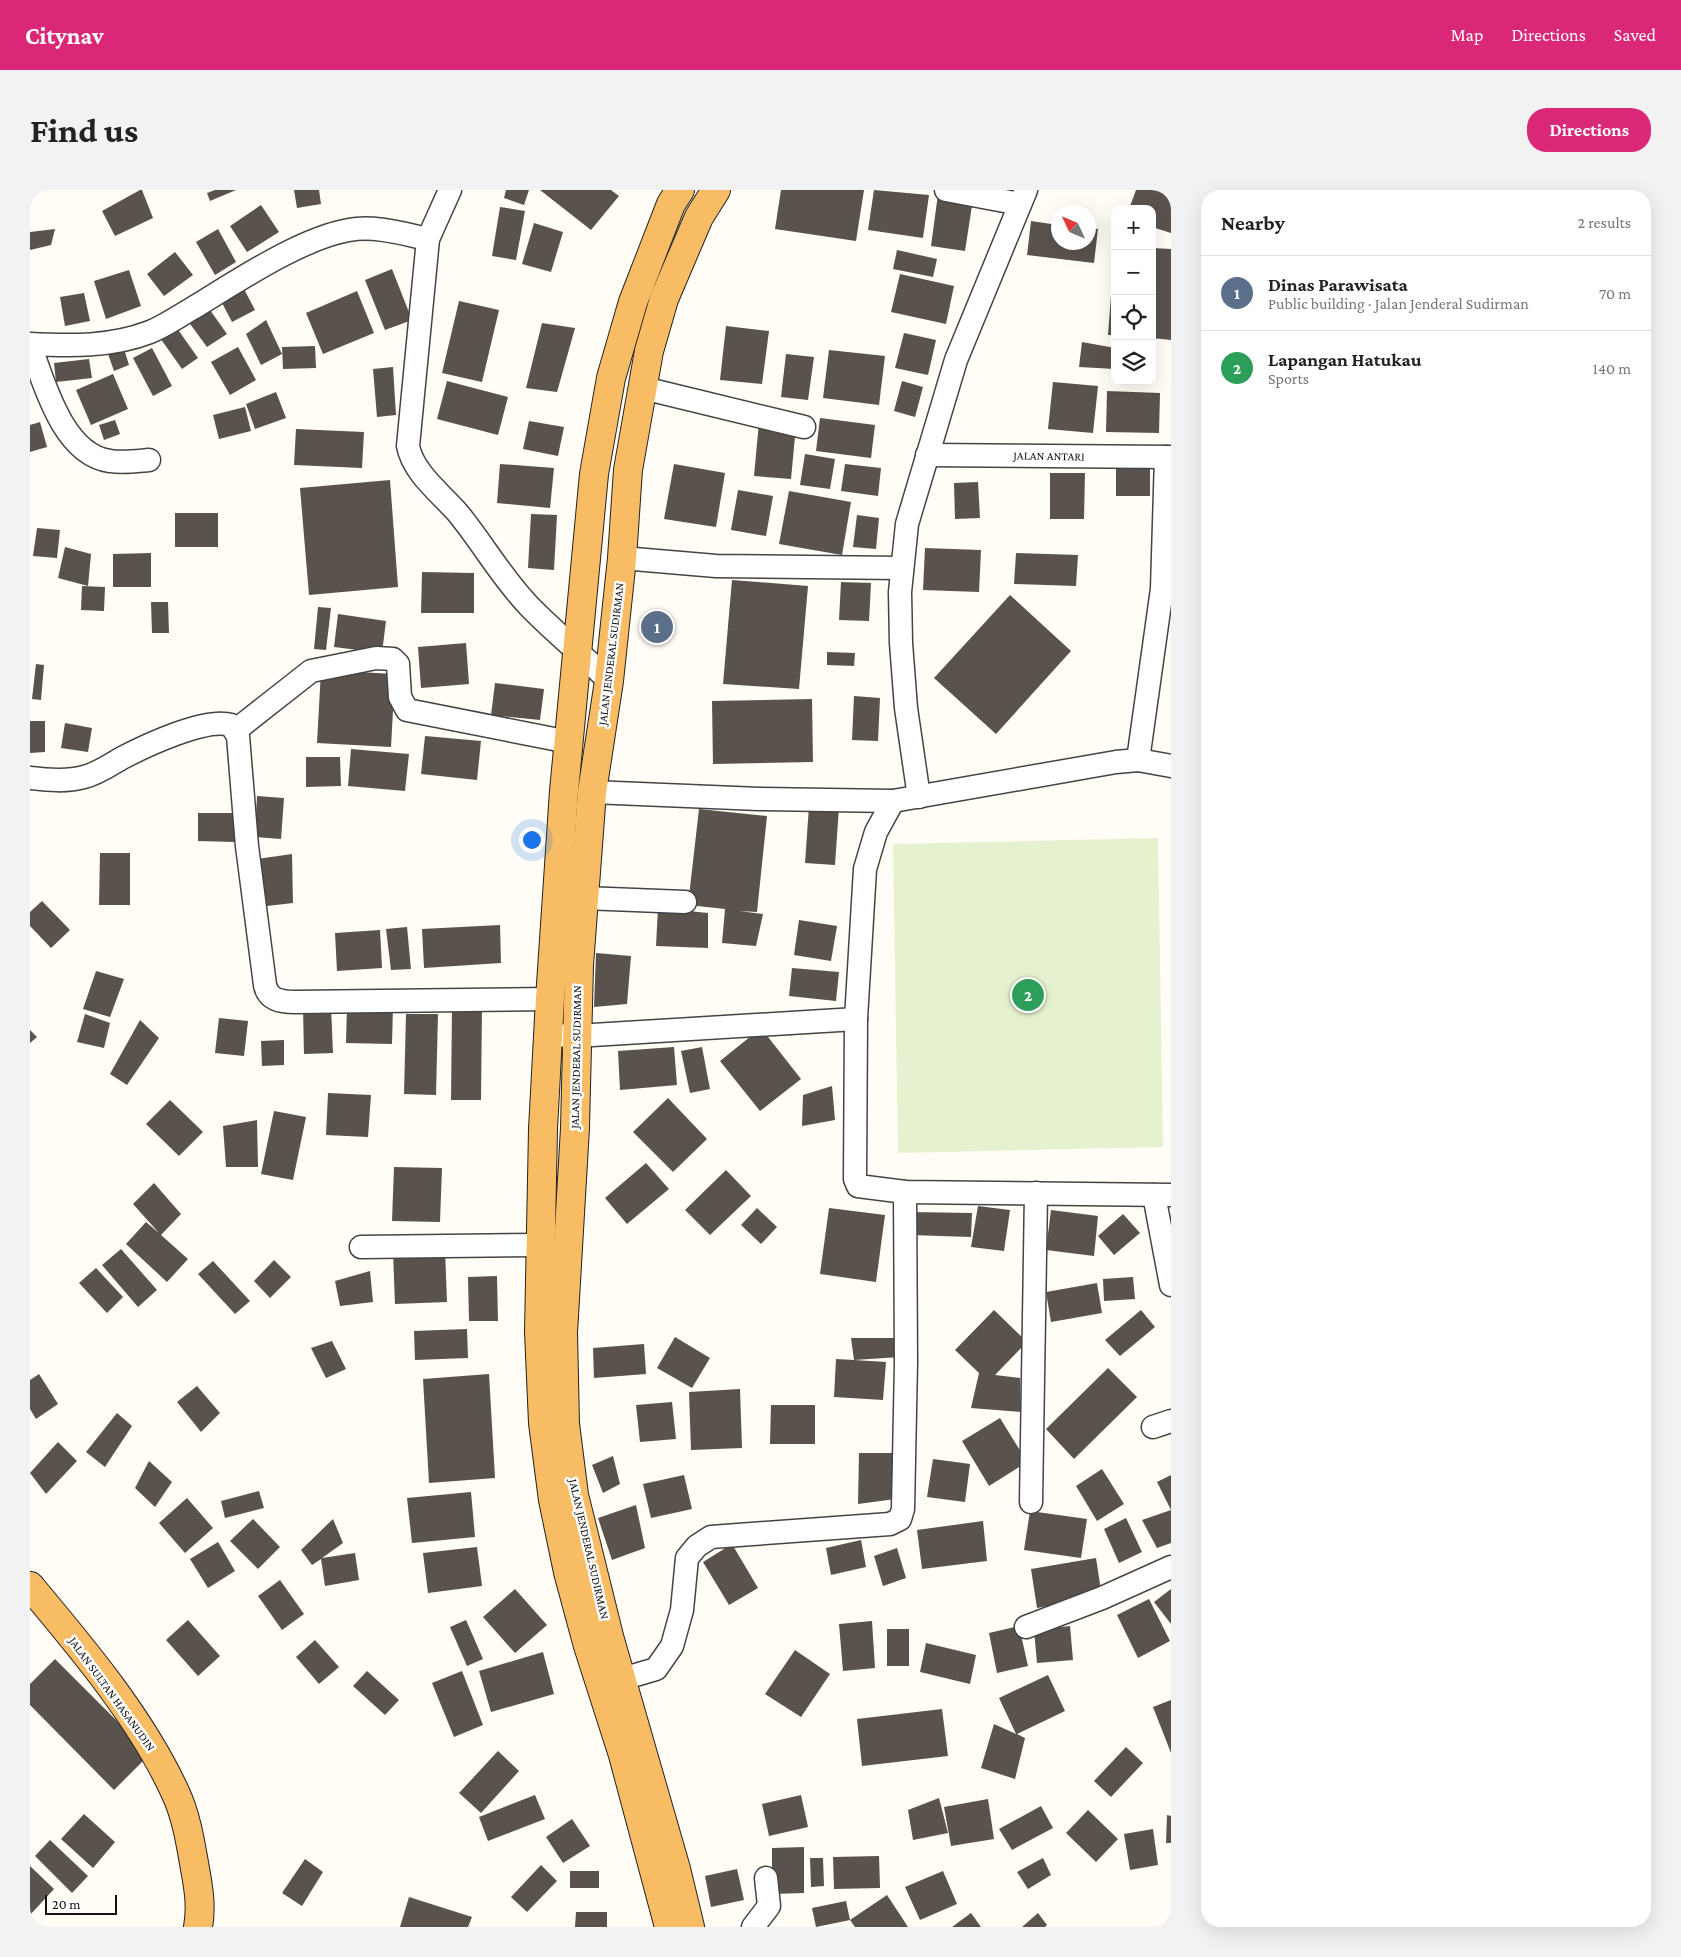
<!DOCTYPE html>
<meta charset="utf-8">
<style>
:root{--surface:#fff;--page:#f2f2f2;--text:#222;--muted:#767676;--line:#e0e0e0;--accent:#db2777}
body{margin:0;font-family:"Crimson Pro",serif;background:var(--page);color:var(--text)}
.controls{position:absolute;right:15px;top:15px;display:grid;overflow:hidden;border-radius:10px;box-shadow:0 5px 20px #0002}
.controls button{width:45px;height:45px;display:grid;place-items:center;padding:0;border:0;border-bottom:1px solid var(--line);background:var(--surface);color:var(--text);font:25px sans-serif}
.compass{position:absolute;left:1021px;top:15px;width:45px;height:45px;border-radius:50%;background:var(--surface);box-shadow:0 5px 20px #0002;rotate:314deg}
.scale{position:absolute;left:15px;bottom:12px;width:72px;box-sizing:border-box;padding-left:5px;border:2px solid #111;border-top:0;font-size:14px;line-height:18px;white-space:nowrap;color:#111;-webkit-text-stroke:4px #fff;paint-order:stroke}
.you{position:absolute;left:501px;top:649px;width:18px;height:18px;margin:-12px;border:4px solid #fff;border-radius:50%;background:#1a73e8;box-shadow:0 0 0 8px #1a73e833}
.badge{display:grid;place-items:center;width:32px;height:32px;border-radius:50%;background:var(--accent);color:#fff;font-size:16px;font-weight:700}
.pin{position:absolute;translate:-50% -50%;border:2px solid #fff;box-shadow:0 1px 5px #0006}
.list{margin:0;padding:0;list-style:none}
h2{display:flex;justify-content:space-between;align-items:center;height:65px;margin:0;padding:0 20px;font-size:21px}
h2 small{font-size:16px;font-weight:400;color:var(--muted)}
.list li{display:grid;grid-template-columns:32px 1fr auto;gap:15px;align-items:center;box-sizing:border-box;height:75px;padding:0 20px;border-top:1px solid var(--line)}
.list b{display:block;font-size:19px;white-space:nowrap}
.list p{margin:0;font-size:16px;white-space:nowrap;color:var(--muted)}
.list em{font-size:16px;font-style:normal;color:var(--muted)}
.icon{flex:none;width:28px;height:28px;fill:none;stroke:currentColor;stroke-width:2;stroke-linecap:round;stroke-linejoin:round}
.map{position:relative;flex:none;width:1141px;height:1737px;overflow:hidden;border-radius:20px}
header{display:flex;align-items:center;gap:30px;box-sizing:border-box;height:70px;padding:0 25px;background:var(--accent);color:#fff}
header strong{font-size:24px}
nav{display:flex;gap:28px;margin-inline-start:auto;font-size:18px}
.intro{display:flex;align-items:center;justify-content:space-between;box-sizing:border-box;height:120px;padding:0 30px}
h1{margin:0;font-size:35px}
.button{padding:12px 22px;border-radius:20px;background:var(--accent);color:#fff;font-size:18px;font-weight:700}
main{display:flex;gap:30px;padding:0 30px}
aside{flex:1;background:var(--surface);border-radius:20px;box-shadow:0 5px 20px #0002}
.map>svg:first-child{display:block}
</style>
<header>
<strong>Citynav</strong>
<nav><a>Map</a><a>Directions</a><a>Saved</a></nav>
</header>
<div class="intro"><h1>Find us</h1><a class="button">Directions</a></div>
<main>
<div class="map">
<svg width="1141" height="1737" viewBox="0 0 1141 1737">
<rect width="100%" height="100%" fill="#fffdf5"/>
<path fill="#e6f2cf" d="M1128 648 1133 957 868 963 863 654Z"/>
<g fill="#5a524d">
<path d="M110 0H112L123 28 85 46 72 21Z"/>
<path d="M185 0H206L180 11 177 3Z"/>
<path d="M264 0H289L291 14 267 18Z"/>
<path d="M476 0H499L494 15 474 8Z"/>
<path d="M510 0H581L589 6 561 40Z"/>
<path d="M751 0H834L826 51 745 39Z"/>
<path d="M844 0 899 5 893 48 838 40Z"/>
<path d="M1106 0H1141V43L1122 37V19H1099Z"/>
<path d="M908 4 943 9 935 61 901 56Z"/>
<path d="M231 15 249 42 217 62 200 36Z"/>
<path d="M470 17 495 21 486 70 462 66Z"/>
<path d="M1001 31 1028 35V52H1058V38L1068 39 1064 73 997 65Z"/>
<path d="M504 33 533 42 521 82 492 74Z"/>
<path d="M25 39 21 55 0 60V42Z"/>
<path d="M188 39 206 72 185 85 166 52Z"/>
<path d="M1122 58 1141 59V150L1122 148Z"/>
<path d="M867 60 907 69 903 87 863 79Z"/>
<path d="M145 62 163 85 134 106 117 84Z"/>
<path d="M362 79 382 130 355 140 335 90Z"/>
<path d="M1083 79H1085V145H1078Z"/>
<path d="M99 80 111 116 76 129 64 91Z"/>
<path d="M870 84 924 96 916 134 861 122Z"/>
<path d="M214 99 225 120 202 132 191 111Z"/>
<path d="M327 101 344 143 293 164 276 123Z"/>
<path d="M54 103 60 131 35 136 30 107Z"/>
<path d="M429 111 469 120 452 192 412 183Z"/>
<path d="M175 113 197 144 177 157 155 127Z"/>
<path d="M236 130 252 164 231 175 216 144Z"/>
<path d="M512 133 545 138 527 202 496 198Z"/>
<path d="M144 134 168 168 152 179 128 145Z"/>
<path d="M696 136 739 141 732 194 690 190Z"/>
<path d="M874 143 906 150 898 185 865 178Z"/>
<path d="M1052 152 1085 158V179L1049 177Z"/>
<path d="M285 156 286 178 253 179 252 157Z"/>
<path d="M208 157 226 190 200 205 181 172Z"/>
<path d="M122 158 142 196 123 206 103 168Z"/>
<path d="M94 159 99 175 84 181 78 164Z"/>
<path d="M799 160 855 166 849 215 793 208Z"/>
<path d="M756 164 784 167 778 210 751 207Z"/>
<path d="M59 169 62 188 26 192 24 173Z"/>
<path d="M363 177 366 225 347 227 343 179Z"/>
<path d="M83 184 98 219 61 235 46 200Z"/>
<path d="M417 191 478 207 468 245 407 229Z"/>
<path d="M872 191 893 197 885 227 864 221Z"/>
<path d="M1023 192 1068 196 1063 243 1018 239Z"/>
<path d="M1077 201 1130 203 1129 243 1076 242Z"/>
<path d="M246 202 256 228 225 239 216 214Z"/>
<path d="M215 217 221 241 189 249 183 225Z"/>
<path d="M790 228 845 235 841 268 786 261Z"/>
<path d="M85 230 90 244 74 250 69 235Z"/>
<path d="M499 231 534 237 528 266 493 259Z"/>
<path d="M10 232 17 257 0 262V235Z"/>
<path d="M729 232 766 236 761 289 724 286Z"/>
<path d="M266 239 334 242 332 278 264 275Z"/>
<path d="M775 264 805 269 800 299 770 295Z"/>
<path d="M470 274 524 278 520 318 467 313Z"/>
<path d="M644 274 695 283 686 337 634 329Z"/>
<path d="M815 274 851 278 848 306 811 301Z"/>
<rect x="1086" y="276" width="34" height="30"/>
<path d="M1020 283H1055L1054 329H1020Z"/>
<path d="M360 290 368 397 279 405 270 298Z"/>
<path d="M948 292 950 328 925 329 924 293Z"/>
<path d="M708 300 743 306 736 346 701 340Z"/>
<path d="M759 301 821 312 812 365 749 354Z"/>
<rect x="145" y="323" width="43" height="34"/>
<path d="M501 324 527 325 524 380 498 378Z"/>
<path d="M827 325 849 328 846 359 823 357Z"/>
<path d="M7 338 30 340 27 368 3 366Z"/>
<path d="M35 357 61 364 58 396 28 388Z"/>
<path d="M895 358 951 360 949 402 893 400Z"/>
<path d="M121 363V397H83V364Z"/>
<path d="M986 363 1048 365 1046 396 984 394Z"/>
<path d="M392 382 444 383V423H391Z"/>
<path d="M702 390 778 396 769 499 693 494Z"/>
<path d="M811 392 841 393 839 431 809 430Z"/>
<path d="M52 396 75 397 74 421 51 420Z"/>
<path d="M980 405 1041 461 966 544 904 488Z"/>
<path d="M121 412H138L139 443H122Z"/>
<path d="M288 417 301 418 296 460 284 459Z"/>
<path d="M308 424 356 431 352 463 304 457Z"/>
<path d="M436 453 439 494 391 498 388 457Z"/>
<path d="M797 462 825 463 824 476 797 475Z"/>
<path d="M6 474 14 475 11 510 2 509Z"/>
<path d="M291 480 365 484 361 557 287 553Z"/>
<path d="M465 493 514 499 510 530 461 525Z"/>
<path d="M824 506 850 508 848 551 822 550Z"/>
<path d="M782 509 783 572 683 574 682 511Z"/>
<path d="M0 531H15V562L0 563Z"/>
<path d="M35 533 62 538 58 562 31 558Z"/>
<path d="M395 546 451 551 447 590 391 584Z"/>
<path d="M321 559 379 564 375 601 318 596Z"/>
<path d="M276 567H310L311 596 276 597Z"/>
<path d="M227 606 254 608 251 649 225 647Z"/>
<path d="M779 616 809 617 805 675 775 673Z"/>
<path d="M669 619 737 626 727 722 709 721 733 724 726 756 692 753 695 719 658 715Z"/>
<path d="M168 623H204V652L168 651Z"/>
<path d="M70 663H100V715H69Z"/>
<path d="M262 664 263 713 237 716 227 669Z"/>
<path d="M12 711 40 740 21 758 0 736V722Z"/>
<path d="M628 718 678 723V758L626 756Z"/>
<path d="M769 730 807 736 801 771 764 765Z"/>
<path d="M470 735 471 773 394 778 392 739Z"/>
<path d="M377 737 381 779 361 780 356 739Z"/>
<path d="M350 740 352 778 307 781 305 743Z"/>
<path d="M566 763 601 766 597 814 564 817Z"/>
<path d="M762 778 809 782 806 811 759 806Z"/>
<path d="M66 781 94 789 80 827 53 819Z"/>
<path d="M301 816 303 863 274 864 273 817Z"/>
<path d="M317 816 363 817 362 854 316 853Z"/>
<path d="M422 816H452L451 910H421Z"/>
<path d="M55 824 80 833 74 858 47 852Z"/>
<path d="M376 824H408L406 905 374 904Z"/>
<path d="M189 828 218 831 214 866 185 863Z"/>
<path d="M110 830 129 848 97 895 80 884Z"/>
<path d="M731 838 771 889 730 921 690 871Z"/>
<path d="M0 840 7 847 0 853Z"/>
<path d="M254 850V875L232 876 231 851Z"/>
<path d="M644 857 647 895 590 900 588 861Z"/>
<path d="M672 857 680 899 660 903 651 861Z"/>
<path d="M802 896 805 930 772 936 773 905Z"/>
<path d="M298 903 341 905 338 947 296 945Z"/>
<path d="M638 908 677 949 643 982 603 942Z"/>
<path d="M140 910 173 942 149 966 116 934Z"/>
<path d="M244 921 276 927 263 990 231 984Z"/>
<path d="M227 930 228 977H196L193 936Z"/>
<path d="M616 973 639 999 597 1034 575 1008Z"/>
<path d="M364 977 412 978 410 1032 362 1031Z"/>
<path d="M696 980 721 1006 680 1045 655 1020Z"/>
<path d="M124 993 151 1024 131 1045 158 1069 137 1092 96 1054 116 1032 129 1043 103 1014Z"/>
<path d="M948 1016 980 1020 974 1061 941 1057Z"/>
<path d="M727 1018 747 1037 731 1054 711 1035Z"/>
<path d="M799 1018 855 1025 846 1092 790 1084Z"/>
<path d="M1021 1020 1068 1026 1064 1066 1016 1060Z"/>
<path d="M881 1022 942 1023 941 1047 880 1045Z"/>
<path d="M1093 1024 1110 1043 1084 1065 1068 1046Z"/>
<path d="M91 1059 127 1100 108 1117 72 1075Z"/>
<path d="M415 1060 417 1112 365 1114 363 1062Z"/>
<path d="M244 1070 261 1087 240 1108 224 1091Z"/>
<path d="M183 1071 220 1111 205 1124 168 1084Z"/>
<path d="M66 1078 93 1107 77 1123 49 1093Z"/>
<path d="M340 1081 343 1112 310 1116 305 1091Z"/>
<path d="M467 1086 468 1131H439L438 1087Z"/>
<path d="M1103 1087 1105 1109 1074 1111 1073 1089Z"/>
<path d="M1067 1093 1072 1123 1021 1132 1016 1102Z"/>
<path d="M964 1120 997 1152 965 1185 990 1188 991 1222 941 1218 949 1183 925 1160Z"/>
<path d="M1111 1120 1125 1137 1090 1166 1075 1150Z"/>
<path d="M437 1139 438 1168 385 1170 384 1141Z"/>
<path d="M645 1147 680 1168 662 1198 627 1178Z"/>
<path d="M821 1148H871L870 1167 824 1170 856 1172 853 1210 804 1207 806 1169 824 1170Z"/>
<path d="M302 1151 316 1179 296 1188 281 1158Z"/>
<path d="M614 1154 616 1184 564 1188 563 1158Z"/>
<path d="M1078 1178 1107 1207 1044 1269 1016 1239Z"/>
<path d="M9 1184 28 1214 6 1229 0 1219V1190Z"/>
<path d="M459 1184 465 1288 399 1293 393 1189Z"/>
<path d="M167 1196 190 1223 171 1242 147 1212Z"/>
<path d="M710 1199 712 1258 661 1260 659 1202Z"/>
<path d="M642 1212 646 1249 610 1252 606 1215Z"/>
<path d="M741 1215H785V1254H740Z"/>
<path d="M87 1223 102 1236 75 1277 56 1262Z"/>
<path d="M970 1228 997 1272 959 1296 932 1251Z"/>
<path d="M28 1252 47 1271 16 1304 0 1283Z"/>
<path d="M829 1263H873V1308L828 1314Z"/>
<path d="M583 1266 590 1294 573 1303 562 1275Z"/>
<path d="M903 1269 940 1274 935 1312 897 1307Z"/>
<path d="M119 1271 142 1292 125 1317 105 1298Z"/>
<path d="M1072 1279 1094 1314 1067 1331 1046 1296Z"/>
<path d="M654 1285 662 1319 621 1328 613 1294Z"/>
<path d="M1141 1285V1353L1127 1358 1112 1330 1141 1320 1127 1292Z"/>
<path d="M229 1301 234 1318 195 1328 191 1311Z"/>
<path d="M441 1302 445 1347 382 1353 377 1308Z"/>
<path d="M157 1308 183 1338 155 1363 129 1333Z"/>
<path d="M606 1315 615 1358 582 1370 568 1328Z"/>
<path d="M1000 1321 1057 1329 1051 1368 994 1360Z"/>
<path d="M1096 1328 1112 1362 1089 1373 1074 1339Z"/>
<path d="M223 1329 250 1357 228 1379 200 1351Z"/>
<path d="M303 1329 313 1353 292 1368 325 1363 329 1390 295 1396 291 1369 282 1375 271 1360Z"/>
<path d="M953 1331 957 1371 892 1379 887 1340Z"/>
<path d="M831 1350 836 1377 801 1385 796 1358Z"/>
<path d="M188 1352 205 1381 178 1398 160 1369Z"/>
<path d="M702 1354 728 1398 699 1415 673 1372Z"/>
<path d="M447 1357 452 1396 398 1403 393 1363Z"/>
<path d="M867 1358 876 1388 853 1396 844 1366Z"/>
<path d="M1066 1368 1072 1407 1007 1418 1001 1379Z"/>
<path d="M250 1390 274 1424 252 1440 228 1406Z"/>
<path d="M485 1399 517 1435 485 1463 453 1427Z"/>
<path d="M1141 1399V1434L1124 1412Z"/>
<path d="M1119 1409 1140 1451 1108 1468 1087 1425Z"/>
<path d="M158 1430 190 1466 168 1486 136 1450Z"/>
<path d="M436 1430 453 1469 437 1476 420 1437Z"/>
<path d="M842 1431 845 1478 813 1481 809 1434Z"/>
<path d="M989 1436 998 1476 967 1483 959 1443Z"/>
<path d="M1040 1436 1043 1470 1007 1473 1004 1440Z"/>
<rect x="857" y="1439" width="22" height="37"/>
<path d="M285 1450 309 1477 289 1494 266 1467Z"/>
<path d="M896 1453 946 1465 940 1494 890 1482Z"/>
<path d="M765 1460 800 1484 771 1527 735 1504Z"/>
<path d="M513 1462 524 1504 461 1522 449 1481Z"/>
<path d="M25 1469 120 1564 84 1600 0 1515V1494Z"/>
<path d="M337 1481 369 1510 355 1525 323 1496Z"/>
<path d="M432 1481 453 1535 424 1547 402 1493Z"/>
<path d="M1018 1485 1035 1521 987 1544 995 1548 985 1589 951 1578 964 1534 986 1544 969 1508Z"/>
<path d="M1141 1510V1563L1123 1517Z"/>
<path d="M912 1519 918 1566 832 1576 827 1529Z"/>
<path d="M1096 1557 1113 1573 1081 1607 1064 1591Z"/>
<path d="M468 1561 489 1581 451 1623 429 1603Z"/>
<path d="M505 1605 515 1629 458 1651 449 1627Z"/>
<path d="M771 1605 778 1637 739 1646 732 1614Z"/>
<path d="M909 1608 918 1643 883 1650 878 1620Z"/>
<path d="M958 1609 964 1649 921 1656 914 1617Z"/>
<path d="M1011 1616 1023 1638 982 1660 969 1639Z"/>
<path d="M1058 1620 1088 1649 1066 1672 1036 1643Z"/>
<path d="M54 1624 85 1652 63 1678 31 1649Z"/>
<path d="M1137 1625 1141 1626V1653H1136Z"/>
<path d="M542 1629 560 1656 533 1673 516 1647Z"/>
<path d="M1123 1639 1128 1675 1100 1680 1094 1644Z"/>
<path d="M20 1650 58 1686 42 1703 5 1666Z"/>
<path d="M774 1657V1703L742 1704V1658Z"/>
<path d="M849 1666 850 1698 804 1699 803 1667Z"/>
<path d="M780 1668H793L794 1696 781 1697Z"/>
<path d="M1013 1668 1021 1685 998 1699 987 1682Z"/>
<path d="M275 1669 293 1682 272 1716 252 1703Z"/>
<path d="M511 1675 527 1691 497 1722 481 1707Z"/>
<path d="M0 1676 24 1699 0 1725Z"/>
<path d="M707 1679 714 1710 681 1717 675 1686Z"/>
<rect x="540" y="1681" width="29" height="17"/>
<path d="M913 1681 927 1714 890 1730 875 1697Z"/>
<path d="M857 1705 878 1737H825L820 1730Z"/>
<path d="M379 1707 442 1727 438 1737H370Z"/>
<path d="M816 1711 820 1730 786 1737 782 1718Z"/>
<path d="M546 1722H577V1737H545Z"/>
<path d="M941 1723 951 1737H922Z"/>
<path d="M1008 1723 1017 1735 1015 1737H992Z"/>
</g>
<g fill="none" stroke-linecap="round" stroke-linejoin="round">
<defs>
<g id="minor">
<path d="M420 0 398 49 378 256C383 282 409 302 427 322 452 352 471 387 499 416 524 442 553 465 579 491"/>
<path d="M916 0 990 14"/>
<path d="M0 154C41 156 81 157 120 142 135 136 149 126 163 118 206 92 271 48 319 40 344 35 374 44 398 49"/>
<path d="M0 155C14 193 33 265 80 271 93 273 107 271 119 270"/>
<path d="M613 198 774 237"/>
<path d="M897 265 1141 267"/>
<path d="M592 368 686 376 872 378"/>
<path d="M206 540 281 481 346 468 363 469 368 474 370 507 377 520 539 552"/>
<path d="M1108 570 1132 399 1136 267"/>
<path d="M0 588C17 590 37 592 54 587 67 584 80 575 92 568 115 556 176 527 201 535L208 546 217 656 235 795C238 810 251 812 265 812L520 809"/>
<path d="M562 602 729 609 863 611 1086 572 1108 570 1141 576"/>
<path d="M889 607 876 518 871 453 870 402 877 334 926 170 996 0"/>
<path d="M863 611 846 642 835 679 826 829 825 989 828 996 875 1002 1141 1005"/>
<path d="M554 708 655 712"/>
<path d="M518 845 546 846 826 829"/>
<path d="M1124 1005 1141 1095"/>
<path d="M331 1057 511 1055"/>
<path d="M1123 1237 1141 1231"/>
<path d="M1001 1312 1006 1003"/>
<path d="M996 1437 1072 1408 1141 1377"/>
<path d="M592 1489 626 1479 642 1456 652 1420 657 1368 667 1356 681 1347 860 1334 870 1329 873 1319 876 1172 875 1002"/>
<path d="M723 1737 739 1716 736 1688"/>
</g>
<g id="trunk">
<path d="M0 1396C52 1458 112 1529 146 1604 156 1626 160 1650 164 1673 168 1695 172 1715 168 1737"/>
<path d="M639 1737 593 1565 558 1456 538 1382 523 1310 513 1233 509 1142 513 939 520 809 534 601 564 284 581 188 603 112 641 14 650 0"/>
<path d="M660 1737 646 1679 580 1450 544 1305 535 1234 533 1143 545 938 549 775 562 602 579 491 592 368 598 280 619 161 634 109 669 27 686 0"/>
</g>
</defs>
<use href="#minor" stroke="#444" stroke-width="25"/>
<use href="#trunk" stroke="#222" stroke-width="30"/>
<use href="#minor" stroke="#fff" stroke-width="22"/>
<use href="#trunk" stroke="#f7bc64" stroke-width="28"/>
</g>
<g text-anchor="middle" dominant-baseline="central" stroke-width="5" stroke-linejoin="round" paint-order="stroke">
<g font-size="12" fill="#111" stroke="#fff">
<text transform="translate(1019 266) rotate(1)">JALAN ANTARI</text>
<text transform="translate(581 464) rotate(-83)">JALAN JENDERAL SUDIRMAN</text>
<text transform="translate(546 867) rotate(-89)">JALAN JENDERAL SUDIRMAN</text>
<text transform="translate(559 1359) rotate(77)">JALAN JENDERAL SUDIRMAN</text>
<text transform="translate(82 1504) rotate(54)">JALAN SULTAN HASANUDIN</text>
</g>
</g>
</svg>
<div class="controls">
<button>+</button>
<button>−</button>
<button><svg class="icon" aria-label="locate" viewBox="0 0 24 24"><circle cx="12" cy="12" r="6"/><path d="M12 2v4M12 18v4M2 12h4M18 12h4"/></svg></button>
<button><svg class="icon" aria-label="layers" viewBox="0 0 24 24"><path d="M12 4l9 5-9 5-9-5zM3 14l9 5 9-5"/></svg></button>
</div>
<svg class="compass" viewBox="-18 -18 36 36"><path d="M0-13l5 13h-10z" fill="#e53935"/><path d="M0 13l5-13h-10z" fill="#767676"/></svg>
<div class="scale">20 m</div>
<div class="you"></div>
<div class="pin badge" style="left:627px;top:437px;background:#5c6f8a">1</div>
<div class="pin badge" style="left:998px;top:805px;background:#2e9e5b">2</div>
</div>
<aside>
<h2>Nearby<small>2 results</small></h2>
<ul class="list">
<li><span class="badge" style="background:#5c6f8a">1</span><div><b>Dinas Parawisata</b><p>Public building · Jalan Jenderal Sudirman</p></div><em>70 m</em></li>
<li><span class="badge" style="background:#2e9e5b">2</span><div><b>Lapangan Hatukau</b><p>Sports</p></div><em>140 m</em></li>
</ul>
</aside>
</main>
